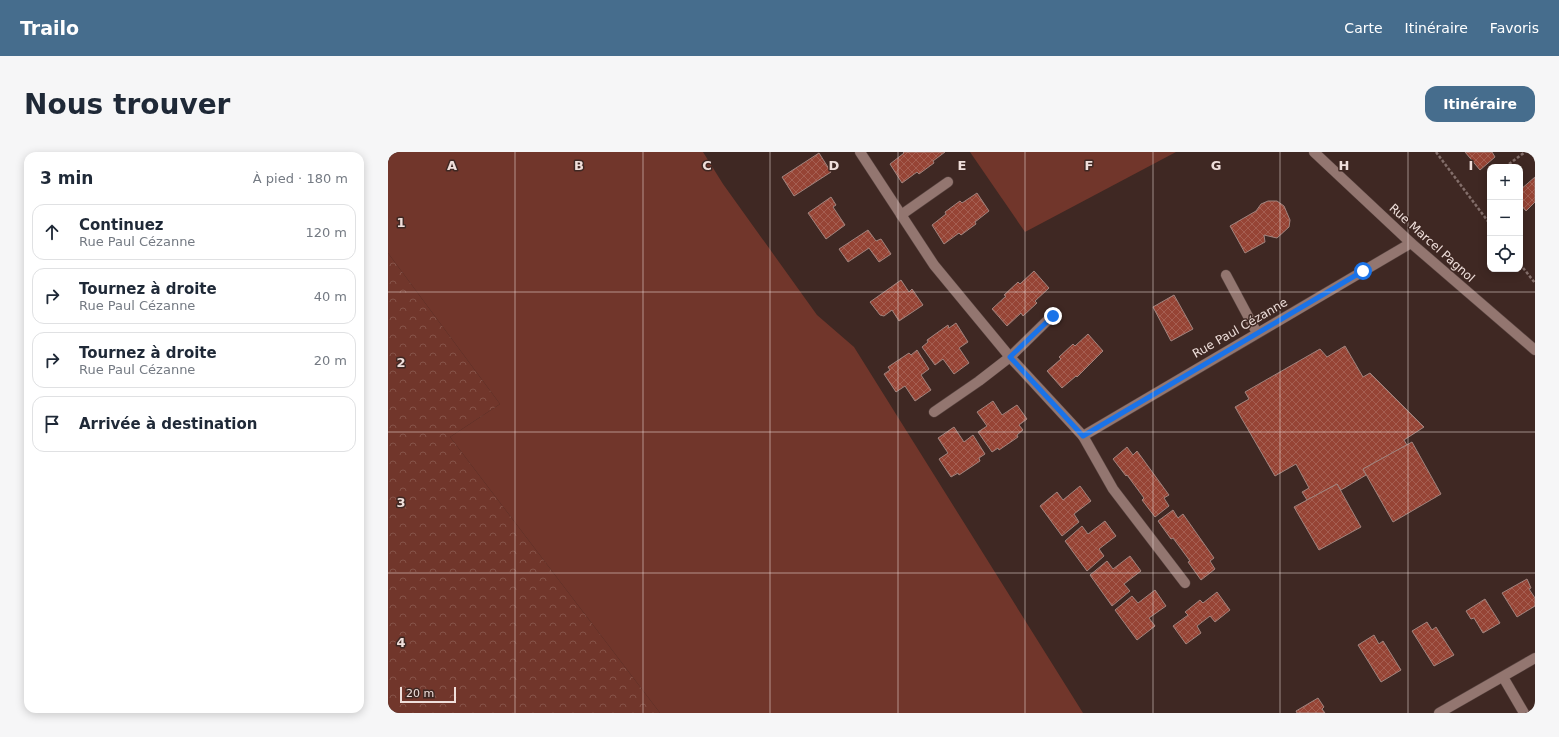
<!DOCTYPE html>
<html lang="fr">
<meta charset="utf-8">
<style>
:root{--surface:#fff;--page:#f6f6f7;--text:#1f2937;--muted:#747a83;--line:#e0e1e3;--accent:#466d8d}
body{margin:0;font-family:"DejaVu Sans",sans-serif;background:var(--page);color:var(--text)}
.controls{position:absolute;right:12px;top:12px;display:grid;overflow:hidden;border-radius:8px;box-shadow:0 2px 10px #0003}
.controls button{width:36px;height:36px;display:grid;place-items:center;padding:0;border:0;border-bottom:1px solid var(--line);background:var(--surface);color:var(--text);font:20px sans-serif}
.scale{position:absolute;left:12px;bottom:10px;width:56px;box-sizing:border-box;padding-left:4px;border:2px solid #efdfdb;border-top:0;font-size:11px;line-height:14px;white-space:nowrap;color:#efdfdb;-webkit-text-stroke:3px #3f2823;paint-order:stroke}
.stop{position:absolute;width:12px;height:12px;margin:-9px;border:3px solid #1a73e8;border-radius:50%;background:#fff}
.stop.end{background:#1a73e8;border-color:#fff;box-shadow:0 1px 4px #0008}
.list{margin:0;padding:0;list-style:none}
h2{display:flex;justify-content:space-between;align-items:center;height:52px;margin:0;padding:0 16px;font-size:17px}
h2 small{font-size:13px;font-weight:400;color:var(--muted)}
.list li{display:grid;grid-template-columns:26px 1fr auto;gap:12px;align-items:center;box-sizing:border-box;height:56px;margin:0 8px 8px;padding:0 8px;border:1px solid var(--line);border-radius:12px}
.list b{display:block;font-size:15px;white-space:nowrap}
.list p{margin:0;font-size:13px;white-space:nowrap;color:var(--muted)}
.list em{font-size:13px;font-style:normal;color:var(--muted)}
.icon{flex:none;width:22px;height:22px;fill:none;stroke:currentColor;stroke-width:2;stroke-linecap:round;stroke-linejoin:round}
.map{position:relative;flex:none;width:1147px;height:561px;overflow:hidden;border-radius:12px}
header{display:flex;align-items:center;gap:24px;box-sizing:border-box;height:56px;padding:0 20px;background:var(--accent);color:#fff}
header strong{font-size:19px}
nav{display:flex;gap:22px;margin-inline-start:auto;font-size:14px}
.intro{display:flex;align-items:center;justify-content:space-between;box-sizing:border-box;height:96px;padding:0 24px}
h1{margin:0;font-size:28px}
.button{padding:10px 18px;border-radius:12px;background:var(--accent);color:#fff;font-size:14px;font-weight:700}
main{display:flex;gap:24px;padding:0 24px}
aside{flex:1;background:var(--surface);border-radius:12px;box-shadow:0 2px 10px #0003}
.map>svg:first-child{display:block}
</style>
<header>
<strong>Trailo</strong>
<nav><a>Carte</a><a>Itinéraire</a><a>Favoris</a></nav>
</header>
<div class="intro"><h1>Nous trouver</h1><a class="button">Itinéraire</a></div>
<main>
<aside>
<h2>3 min<small>À pied · 180 m</small></h2>
<ul class="list">
<li><svg class="icon" aria-label="ahead" viewBox="0 0 24 24"><path d="M12 20V5M6 11l6-6 6 6"/></svg><div><b>Continuez</b><p>Rue Paul Cézanne</p></div><em>120 m</em></li>
<li><svg class="icon" aria-label="right" viewBox="0 0 24 24"><path d="M7 20v-9h11M14 6l5 5-5 5"/></svg><div><b>Tournez à droite</b><p>Rue Paul Cézanne</p></div><em>40 m</em></li>
<li><svg class="icon" aria-label="right" viewBox="0 0 24 24"><path d="M7 20v-9h11M14 6l5 5-5 5"/></svg><div><b>Tournez à droite</b><p>Rue Paul Cézanne</p></div><em>20 m</em></li>
<li><svg class="icon" aria-label="arrive" viewBox="0 0 24 24"><path d="M6 21V4h12l-3 4 3 4H6"/></svg><div><b>Arrivée à destination</b></div></li>
</ul>
</aside>
<div class="map">
<svg width="1147" height="561" viewBox="0 0 1147 561">
<defs>
<pattern id="forest-crowns" width="20" height="18" patternUnits="userSpaceOnUse"><rect width="20" height="18" fill="#71362b"/><path d="M2 6a3 3 0 1 1 6 0M12 15a3 3 0 1 1 6 0" fill="none" stroke="#865349"/></pattern>
<pattern id="building-cross-hatch" width="8" height="8" patternUnits="userSpaceOnUse"><rect width="8" height="8" fill="#964435"/><path d="M0 0l8 8M0 8l8-8" fill="none" stroke="#a55f52"/></pattern>
</defs>
<rect width="100%" height="100%" fill="#3f2823"/>
<g fill="#71362b">
<path d="M0 0H315L335 32 429 163 466 195 695 561H272L62 285 112 252 0 101Z"/>
<path d="M582 0H788L637 80Z"/>
</g>
<path fill="url(#forest-crowns)" d="M0 101 112 252 62 285 272 561H0Z"/>
<g fill="url(#building-cross-hatch)" stroke="#a1847e">
<path d="M515 0H557L545 9 546 11 531 22 529 20 514 31 502 12 516 1Z"/>
<path d="M1077 0H1104L1107 5 1092 18Z"/>
<path d="M431 1 443 20 406 44 394 25Z"/>
<path d="M1147 25V50L1138 59 1132 52V38Z"/>
<path d="M589 41 601 59 587 70 588 72 573 83 571 81 556 92 544 73 558 62 557 60 572 49 574 51Z"/>
<path d="M443 45 448 53 445 55 457 73 438 87 420 61Z"/>
<path d="M880 49H889L896 54 902 68 901 75 889 86 876 83 877 90 857 101 842 74 868 59 873 52Z"/>
<path d="M480 78 488 89 493 87 503 102 491 110 481 96 460 110 451 97Z"/>
<path d="M646 119 661 136 647 149 649 151 635 164 633 161 619 174 604 157 618 144 616 143 630 130 632 132Z"/>
<path d="M513 128 521 140 524 137 535 153 511 169 504 158 496 164 492 163 482 150Z"/>
<path d="M786 143 805 177 783 189 765 155Z"/>
<path d="M568 171 580 190 571 196 581 211 566 222 555 207 547 213 534 195 540 190 539 188 560 173 561 176Z"/>
<path d="M700 182 715 199 689 225 688 224 674 236 659 219 673 207 671 205 685 192 687 194Z"/>
<path d="M957 194 975 225 982 221 1036 275 1016 288 1019 293 975 317 978 323 953 338 949 332 919 348 914 340 921 336 908 312 887 324 847 255 861 247 857 240 932 197 939 205Z"/>
<path d="M529 198 541 217 533 223 543 238 527 249 517 234 508 240 496 222 502 218 500 215 521 201 523 203Z"/>
<path d="M605 249 614 263 629 253 639 267 631 273 635 278 629 283 630 285 611 298 610 296 604 300 590 280 599 274 589 260Z"/>
<path d="M566 275 576 290 585 283 597 302 591 306 592 309 571 323 570 321 563 325 551 307 560 301 550 286Z"/>
<path d="M1024 290 1053 342 1005 370 975 317Z"/>
<path d="M739 295 745 303 749 299 781 343 776 346 781 354 767 365 754 348 756 346 739 323 738 324 725 307Z"/>
<path d="M949 332 973 375 931 398 906 355Z"/>
<path d="M692 334 703 349 686 362 691 370 674 384 652 354 669 340 675 348Z"/>
<path d="M785 358 790 366 795 362 826 406 822 409 827 417 813 428 800 410 802 409 785 386 783 387 770 369Z"/>
<path d="M717 369 728 384 711 397 716 404 699 419 677 389 694 374 700 382Z"/>
<path d="M742 404 753 419 736 432 742 439 724 454 702 423 719 409 725 417Z"/>
<path d="M1139 427 1143 436 1141 437 1147 446V454L1129 465 1114 441Z"/>
<path d="M767 438 778 454 761 466 767 474 749 488 727 458 744 444 750 451Z"/>
<path d="M829 440 842 458 827 470 822 464 809 474 813 481 798 492 785 474 800 463 797 460 812 448 815 451Z"/>
<path d="M1097 447 1112 471 1095 481 1086 466 1083 467 1078 459Z"/>
<path d="M1039 470 1044 478 1048 475 1066 503 1046 514 1024 479Z"/>
<path d="M986 483 991 492 995 489 1013 518 993 530 970 493Z"/>
<path d="M930 546 936 555 934 557 937 561H909L908 559Z"/>
</g>
<g fill="none" stroke-linecap="round" stroke-linejoin="round">
<defs>
<g id="street">
<path d="M472 0 546 113 622 205 695 284"/>
<path d="M926 0 1023 91 1147 198"/>
<path d="M513 63 560 30"/>
<path d="M838 123 869 181"/>
<path d="M546 260 591 229 622 205 665 163"/>
<path d="M797 431 725 337 695 284 1023 91"/>
<path d="M1115 525 1136 561"/>
<path d="M1051 561 1147 506"/>
</g>
</defs>
<use href="#street" stroke="#5a4642" stroke-width="11"/>
<g stroke="#846f6b" stroke-width="2.5" stroke-dasharray="3 2" stroke-linecap="butt">
<path d="M1048 0 1102 72"/>
<path d="M1117 15 1137 0"/>
<path d="M1132 112 1147 131"/>
</g>
<use href="#street" stroke="#937670" stroke-width="10"/>
</g>
<g fill="none" stroke-linecap="round" stroke-linejoin="round">
<path stroke="#1a73e8" stroke-width="5" d="M665 164 622 205 695 284 975 119"/>
</g>
<path fill="none" stroke="#efdfdb" stroke-width="1" stroke-opacity="0.55" d="M127 0V561M255 0V561M382 0V561M510 0V561M637 0V561M765 0V561M892 0V561M1020 0V561M0 140H1147M0 280H1147M0 421H1147"/>
<g text-anchor="middle" dominant-baseline="central" stroke-width="3" stroke-linejoin="round" paint-order="stroke">
<g font-size="12" fill="#efdfdb" stroke="#3f2823">
<text transform="translate(1044 91) rotate(42)">Rue Marcel Pagnol</text>
<text transform="translate(852 176) rotate(-30)">Rue Paul Cézanne</text>
</g>
</g>
<g font-size="13" text-anchor="middle" font-weight="bold" fill="#efdfdb" stroke="#3f2823" stroke-width="3" stroke-linejoin="round" paint-order="stroke">
<text x="64" y="18">A</text>
<text x="191" y="18">B</text>
<text x="319" y="18">C</text>
<text x="446" y="18">D</text>
<text x="574" y="18">E</text>
<text x="701" y="18">F</text>
<text x="828" y="18">G</text>
<text x="956" y="18">H</text>
<text x="1083" y="18">I</text>
<text x="13" y="75">1</text>
<text x="13" y="215">2</text>
<text x="13" y="355">3</text>
<text x="13" y="495">4</text>
</g>
</svg>
<div class="controls">
<button>+</button>
<button>−</button>
<button><svg class="icon" aria-label="locate" viewBox="0 0 24 24"><circle cx="12" cy="12" r="6"/><path d="M12 2v4M12 18v4M2 12h4M18 12h4"/></svg></button>
</div>
<div class="scale">20 m</div>
<div class="stop" style="left:975px;top:119px"></div>
<div class="stop end" style="left:665px;top:164px"></div>
</div>
</main>
